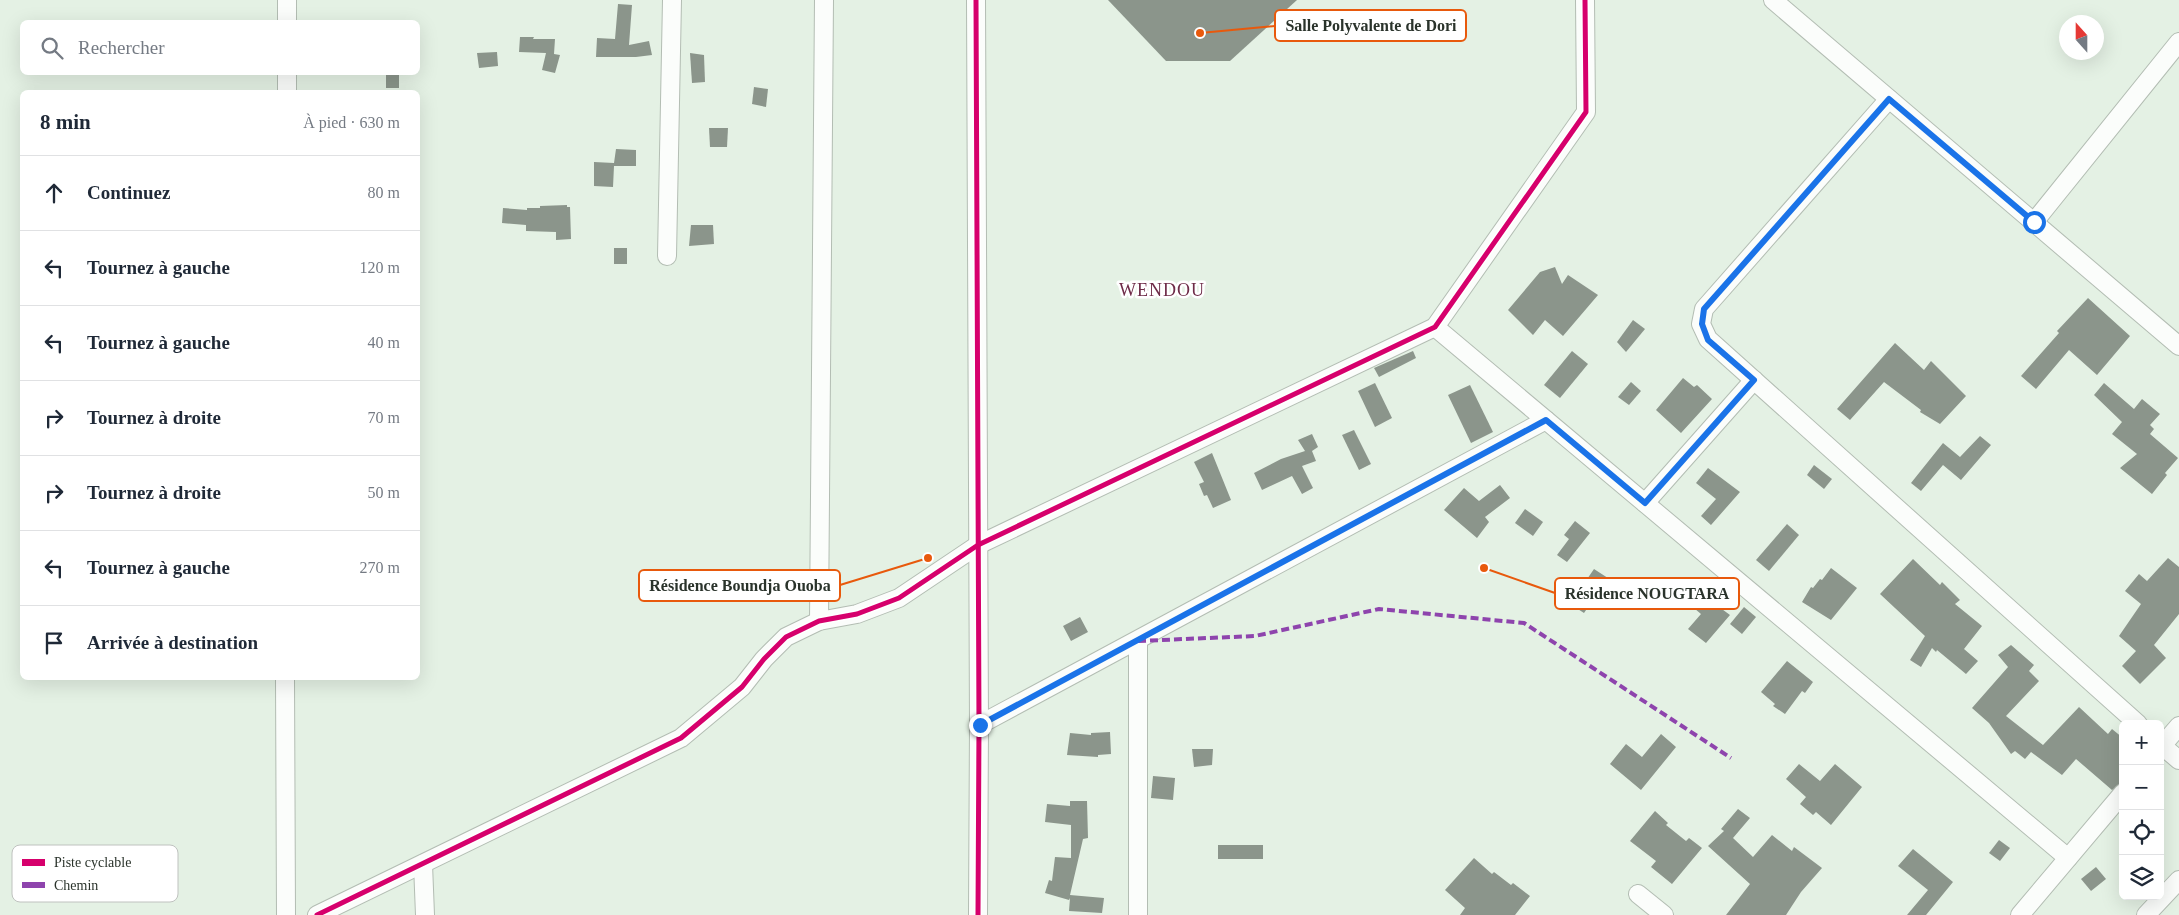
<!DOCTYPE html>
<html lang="fr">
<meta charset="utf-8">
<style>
:root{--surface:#fff;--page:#f2f2f3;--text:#1f2937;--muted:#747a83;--line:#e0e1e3}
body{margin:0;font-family:"Times New Roman",serif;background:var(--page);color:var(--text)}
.controls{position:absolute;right:15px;bottom:15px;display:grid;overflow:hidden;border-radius:8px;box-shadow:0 5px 20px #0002}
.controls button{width:45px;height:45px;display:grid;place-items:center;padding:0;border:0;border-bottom:1px solid var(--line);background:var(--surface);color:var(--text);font:25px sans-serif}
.compass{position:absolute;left:2059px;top:15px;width:45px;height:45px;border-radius:50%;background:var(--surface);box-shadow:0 5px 20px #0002;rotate:339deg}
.stop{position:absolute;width:15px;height:15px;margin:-11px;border:4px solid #1a73e8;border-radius:50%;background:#fff}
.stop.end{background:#1a73e8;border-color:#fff;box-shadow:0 1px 5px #0008}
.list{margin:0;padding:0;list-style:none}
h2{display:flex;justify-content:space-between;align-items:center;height:65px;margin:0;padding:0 20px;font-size:21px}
h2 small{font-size:16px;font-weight:400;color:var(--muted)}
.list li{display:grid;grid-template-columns:32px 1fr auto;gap:15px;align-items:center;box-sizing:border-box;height:75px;padding:0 20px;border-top:1px solid var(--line)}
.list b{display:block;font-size:19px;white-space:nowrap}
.list em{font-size:16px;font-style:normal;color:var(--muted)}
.icon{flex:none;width:28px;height:28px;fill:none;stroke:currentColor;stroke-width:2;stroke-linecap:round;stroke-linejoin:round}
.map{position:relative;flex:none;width:2179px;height:915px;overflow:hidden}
.search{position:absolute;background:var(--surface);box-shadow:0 5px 20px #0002;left:20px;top:20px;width:400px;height:55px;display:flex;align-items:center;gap:12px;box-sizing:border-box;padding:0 18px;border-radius:8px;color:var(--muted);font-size:19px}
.panel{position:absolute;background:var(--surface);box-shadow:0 5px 20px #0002;left:20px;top:90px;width:400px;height:590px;border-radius:8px}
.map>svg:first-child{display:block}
</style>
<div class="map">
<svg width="2179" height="915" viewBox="0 0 2179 915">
<rect width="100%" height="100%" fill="#e4f1e4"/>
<g fill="#8b958b">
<path d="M1108 0H1297L1230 61H1166Z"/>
<path d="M618 4 632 5 629 45 649 41 652 55 636 57H596L597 38 615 39Z"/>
<path d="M520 37H534L533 39H555L554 54 560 55 555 73 542 70 546 53 519 52Z"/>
<path d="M497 52 498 66 479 68 477 53Z"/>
<path d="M690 53 704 55 705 82 692 83Z"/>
<rect x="386" y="72" width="13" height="16"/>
<path d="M754 87 768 89 766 107 752 104Z"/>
<path d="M709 128H728L727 147H710Z"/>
<path d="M616 149 636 150V166H614L613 187 594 186V162L614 163Z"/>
<path d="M567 205V207H570L571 239 556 240V232L526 231V225L502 223 503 208 527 210V208H540V206Z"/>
<path d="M691 225H713L714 244 689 246Z"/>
<rect x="614" y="248" width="13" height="16"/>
<path d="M1555 267 1562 284 1568 275 1598 295 1563 336 1545 320 1533 335 1508 310 1540 272Z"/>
<path d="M2088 298 2130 336 2097 375 2069 350 2036 389 2021 376 2059 333 2057 331Z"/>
<path d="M1633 320 1645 329 1626 352 1617 342Z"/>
<path d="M1895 343 1924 370 1931 361 1966 396 1940 424 1920 412 1921 410 1884 382 1850 420 1837 409Z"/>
<path d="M1413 351 1416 358 1379 377 1374 368Z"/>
<path d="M1572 351 1588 364 1560 398 1544 385Z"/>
<path d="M1683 378 1694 387 1697 385 1712 399 1681 433 1656 410Z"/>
<path d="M1631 382 1641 391 1629 405 1618 397Z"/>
<path d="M1375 383 1392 418 1375 427 1358 391Z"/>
<path d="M2104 383 2134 409 2142 399 2160 414 2150 425 2154 429 2150 434 2178 458 2165 473 2167 475 2152 494 2120 468 2137 454 2112 434 2122 422 2094 395Z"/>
<path d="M1470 385 1493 432 1471 443 1448 395Z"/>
<path d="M1354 430 1371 464 1359 470 1342 435Z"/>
<path d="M1312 434 1318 447 1312 451 1316 461 1302 466 1313 488 1302 494 1292 476 1262 490 1254 473 1281 459 1305 451 1298 440Z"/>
<path d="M1980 436 1991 445 1961 480 1943 465 1921 491 1911 483 1943 443 1960 457Z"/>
<path d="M1212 453 1231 500 1213 508 1207 495 1204 496 1199 484 1204 482 1194 462Z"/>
<path d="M1814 465 1832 479 1824 489 1807 475Z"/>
<path d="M1708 468 1740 492 1711 525 1701 516 1716 499 1696 483Z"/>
<path d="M1500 485 1510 498 1485 517 1489 522 1477 538 1444 510 1464 488 1479 501Z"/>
<path d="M1525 509 1543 522 1533 536 1515 523Z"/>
<path d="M1575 521 1590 533 1567 562 1557 555 1569 539 1564 535Z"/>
<path d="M1787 524 1799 535 1769 571 1756 560Z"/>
<path d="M2168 558 2179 567V614L2154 645 2166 658 2140 684 2122 666 2136 651 2119 636 2141 604 2125 591 2139 574 2147 581Z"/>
<path d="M1913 559 1940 585 1942 582 1960 600 1955 604 1982 626 1964 649 1978 661 1966 674 1937 650 1936 652 1932 648 1921 667 1910 660 1925 636 1880 594Z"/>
<path d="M1831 568 1857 588 1831 620 1802 602 1811 587 1813 588 1820 579 1822 580Z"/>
<path d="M1594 569 1631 593 1620 610 1597 594 1584 613 1570 604Z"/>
<path d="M1697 592 1713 606 1715 604 1730 615 1706 643 1688 629 1701 614 1688 603Z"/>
<path d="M1744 607 1756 617 1742 634 1730 624Z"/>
<path d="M1080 617 1088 632 1071 641 1063 626Z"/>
<path d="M2011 645 2034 665 2029 671 2039 681 2006 716 2043 745 2079 707 2108 734 2112 729 2123 738 2122 783 2112 790 2076 759 2062 775 2031 752 2025 759 2015 751 2011 754 1989 723 1972 708 2008 667 1998 655Z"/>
<path d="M1787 661 1813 682 1805 693 1802 691 1785 714 1773 706 1775 704 1761 692Z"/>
<path d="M1110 732 1111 754 1098 755V757L1067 755 1070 733 1091 735V733Z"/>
<path d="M1661 734 1676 747 1641 790 1610 764 1626 744 1642 757Z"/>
<path d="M1192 749H1213L1212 765 1194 767Z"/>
<path d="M1799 764 1820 781 1835 764 1862 787 1831 825 1816 812 1813 815 1800 804 1806 797 1786 779Z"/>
<path d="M1153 776 1175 778 1173 800 1151 798Z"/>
<path d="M1070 801H1087L1088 838 1083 839 1070 895 1104 898 1102 913 1069 911 1070 898 1069 900 1045 893 1049 880 1052 881 1055 857 1071 858V825L1045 822 1047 804 1070 806Z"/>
<path d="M1738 809 1750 818 1733 838 1753 857 1772 835 1792 851 1794 847 1822 868 1801 892 1786 915H1726L1750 884 1708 846 1724 831 1721 829Z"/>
<path d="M1655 811 1668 823 1666 825 1686 841 1689 838 1702 848 1672 884 1651 867 1656 861 1630 841Z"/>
<path d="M1999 840 2010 848 2000 861 1989 853Z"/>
<rect x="1218" y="845" width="45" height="14"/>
<path d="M1913 849 1953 882 1926 915H1907L1928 890 1898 866Z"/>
<path d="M1474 858 1492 874 1494 872 1511 885 1513 883 1530 896 1515 915H1460L1465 908 1445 890Z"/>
<path d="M2096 867 2106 879 2091 891 2081 879Z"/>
</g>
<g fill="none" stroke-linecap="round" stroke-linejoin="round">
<defs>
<g id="street">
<path d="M976 0 979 725 978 915"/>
<path d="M1773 0 2179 346"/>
<path d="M287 22V0"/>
<path d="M287 92V72"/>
<path d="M1889 99 1704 309 1701 324 1708 339 2138 724"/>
<path d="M2034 222 2179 42"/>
<path d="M667 256 672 0"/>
<path d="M1435 327 2068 858"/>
<path d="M1645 503 1754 380"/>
<path d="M819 621 824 0"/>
<path d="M285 678 286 915"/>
<path d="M979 725 1546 420"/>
<path d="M2160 744 2179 760"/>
<path d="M2160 748 2179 726"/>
<path d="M423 864 425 915"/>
<path d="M1638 894 1664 915"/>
<path d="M317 915 681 738 742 687 764 659 786 637 819 621 857 614 899 598 978 545 1435 327 1586 112 1585 0"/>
<path d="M1138 915V641"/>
<path d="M2020 915 2123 793"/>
<path d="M2146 915 2179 880"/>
</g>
</defs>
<use href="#street" stroke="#b3bdb3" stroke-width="20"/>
<use href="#street" stroke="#fbfdfb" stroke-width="18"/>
<path stroke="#8e44ad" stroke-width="4" stroke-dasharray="8 4" stroke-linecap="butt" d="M1138 641 1255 636 1379 609 1524 623 1731 758"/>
<defs>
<g id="cycleway">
<path d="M976 0 979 725 978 915"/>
<path d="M317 915 681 738 742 687 764 659 786 637 819 621 857 614 899 598 978 545 1435 327 1586 112 1585 0"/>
</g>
</defs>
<use href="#cycleway" stroke="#fff" stroke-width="8"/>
<use href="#cycleway" stroke="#d6006c" stroke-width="5"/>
</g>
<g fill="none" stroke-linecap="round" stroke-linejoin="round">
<path stroke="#1a73e8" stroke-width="6" d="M980 725 1546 420 1645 503 1754 380 1708 340 1702 324 1704 309 1889 99 2034 222"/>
</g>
<g text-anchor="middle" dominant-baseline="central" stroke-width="5" stroke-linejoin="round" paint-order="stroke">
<g font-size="18" letter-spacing="1" fill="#6e2b48" stroke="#fff">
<text x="1162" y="290">WENDOU</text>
</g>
</g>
<rect x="12" y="845" width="166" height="57" rx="8" fill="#fff" stroke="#bfc2bf" stroke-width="1"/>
<rect x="22" y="859" width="23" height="7" fill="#d6006c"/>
<rect x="22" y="882" width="23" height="6" fill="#8e44ad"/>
<g font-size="14" fill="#2a332b">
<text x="54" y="867">Piste cyclable</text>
<text x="54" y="890">Chemin</text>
</g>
<path fill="none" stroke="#e8590c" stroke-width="2" d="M1200 33L1275 26M928 558L840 585M1484 568L1555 593"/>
<g fill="#e8590c" stroke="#fff" stroke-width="2">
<circle cx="1200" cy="33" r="5"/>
<circle cx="928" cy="558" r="5"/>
<circle cx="1484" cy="568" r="5"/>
</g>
<g fill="#fff" stroke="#e8590c" stroke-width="2">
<rect x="1275" y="10" width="191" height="31" rx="5"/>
<rect x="639" y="570" width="201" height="31" rx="5"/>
<rect x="1555" y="578" width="184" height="31" rx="5"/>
</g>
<g font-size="16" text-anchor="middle" font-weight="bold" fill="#2a332b">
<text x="1371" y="31">Salle Polyvalente de Dori</text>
<text x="740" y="591">Résidence Boundja Ouoba</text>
<text x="1647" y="599">Résidence NOUGTARA</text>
</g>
</svg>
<div class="controls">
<button>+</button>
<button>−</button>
<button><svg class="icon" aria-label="locate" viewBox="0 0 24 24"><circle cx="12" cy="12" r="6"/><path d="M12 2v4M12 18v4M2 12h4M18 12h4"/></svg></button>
<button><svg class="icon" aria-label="layers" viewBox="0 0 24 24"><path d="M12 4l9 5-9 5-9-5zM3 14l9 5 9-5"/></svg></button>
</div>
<svg class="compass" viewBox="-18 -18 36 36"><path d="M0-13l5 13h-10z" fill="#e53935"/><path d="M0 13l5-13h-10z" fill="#747a83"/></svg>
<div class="stop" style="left:2034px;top:222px"></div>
<div class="stop end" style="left:980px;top:725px"></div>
<div class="search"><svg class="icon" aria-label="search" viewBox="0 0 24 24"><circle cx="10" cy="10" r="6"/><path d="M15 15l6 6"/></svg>Rechercher</div>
<section class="panel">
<h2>8 min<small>À pied · 630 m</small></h2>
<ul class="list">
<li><svg class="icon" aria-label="ahead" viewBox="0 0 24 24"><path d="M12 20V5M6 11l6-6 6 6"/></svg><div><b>Continuez</b></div><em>80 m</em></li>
<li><svg class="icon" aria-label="left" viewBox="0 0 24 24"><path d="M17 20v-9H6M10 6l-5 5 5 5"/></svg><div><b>Tournez à gauche</b></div><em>120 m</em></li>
<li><svg class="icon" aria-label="left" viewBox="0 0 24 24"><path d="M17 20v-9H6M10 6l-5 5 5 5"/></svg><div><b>Tournez à gauche</b></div><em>40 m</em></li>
<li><svg class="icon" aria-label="right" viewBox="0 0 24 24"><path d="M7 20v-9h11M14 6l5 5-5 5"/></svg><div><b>Tournez à droite</b></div><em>70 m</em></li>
<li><svg class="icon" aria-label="right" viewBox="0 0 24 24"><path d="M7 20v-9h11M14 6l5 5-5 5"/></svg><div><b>Tournez à droite</b></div><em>50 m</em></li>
<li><svg class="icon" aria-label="left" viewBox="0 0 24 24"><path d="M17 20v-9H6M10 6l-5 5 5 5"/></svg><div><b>Tournez à gauche</b></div><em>270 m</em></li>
<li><svg class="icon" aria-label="arrive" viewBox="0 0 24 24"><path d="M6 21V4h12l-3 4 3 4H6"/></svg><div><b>Arrivée à destination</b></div></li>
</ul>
</section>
</div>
